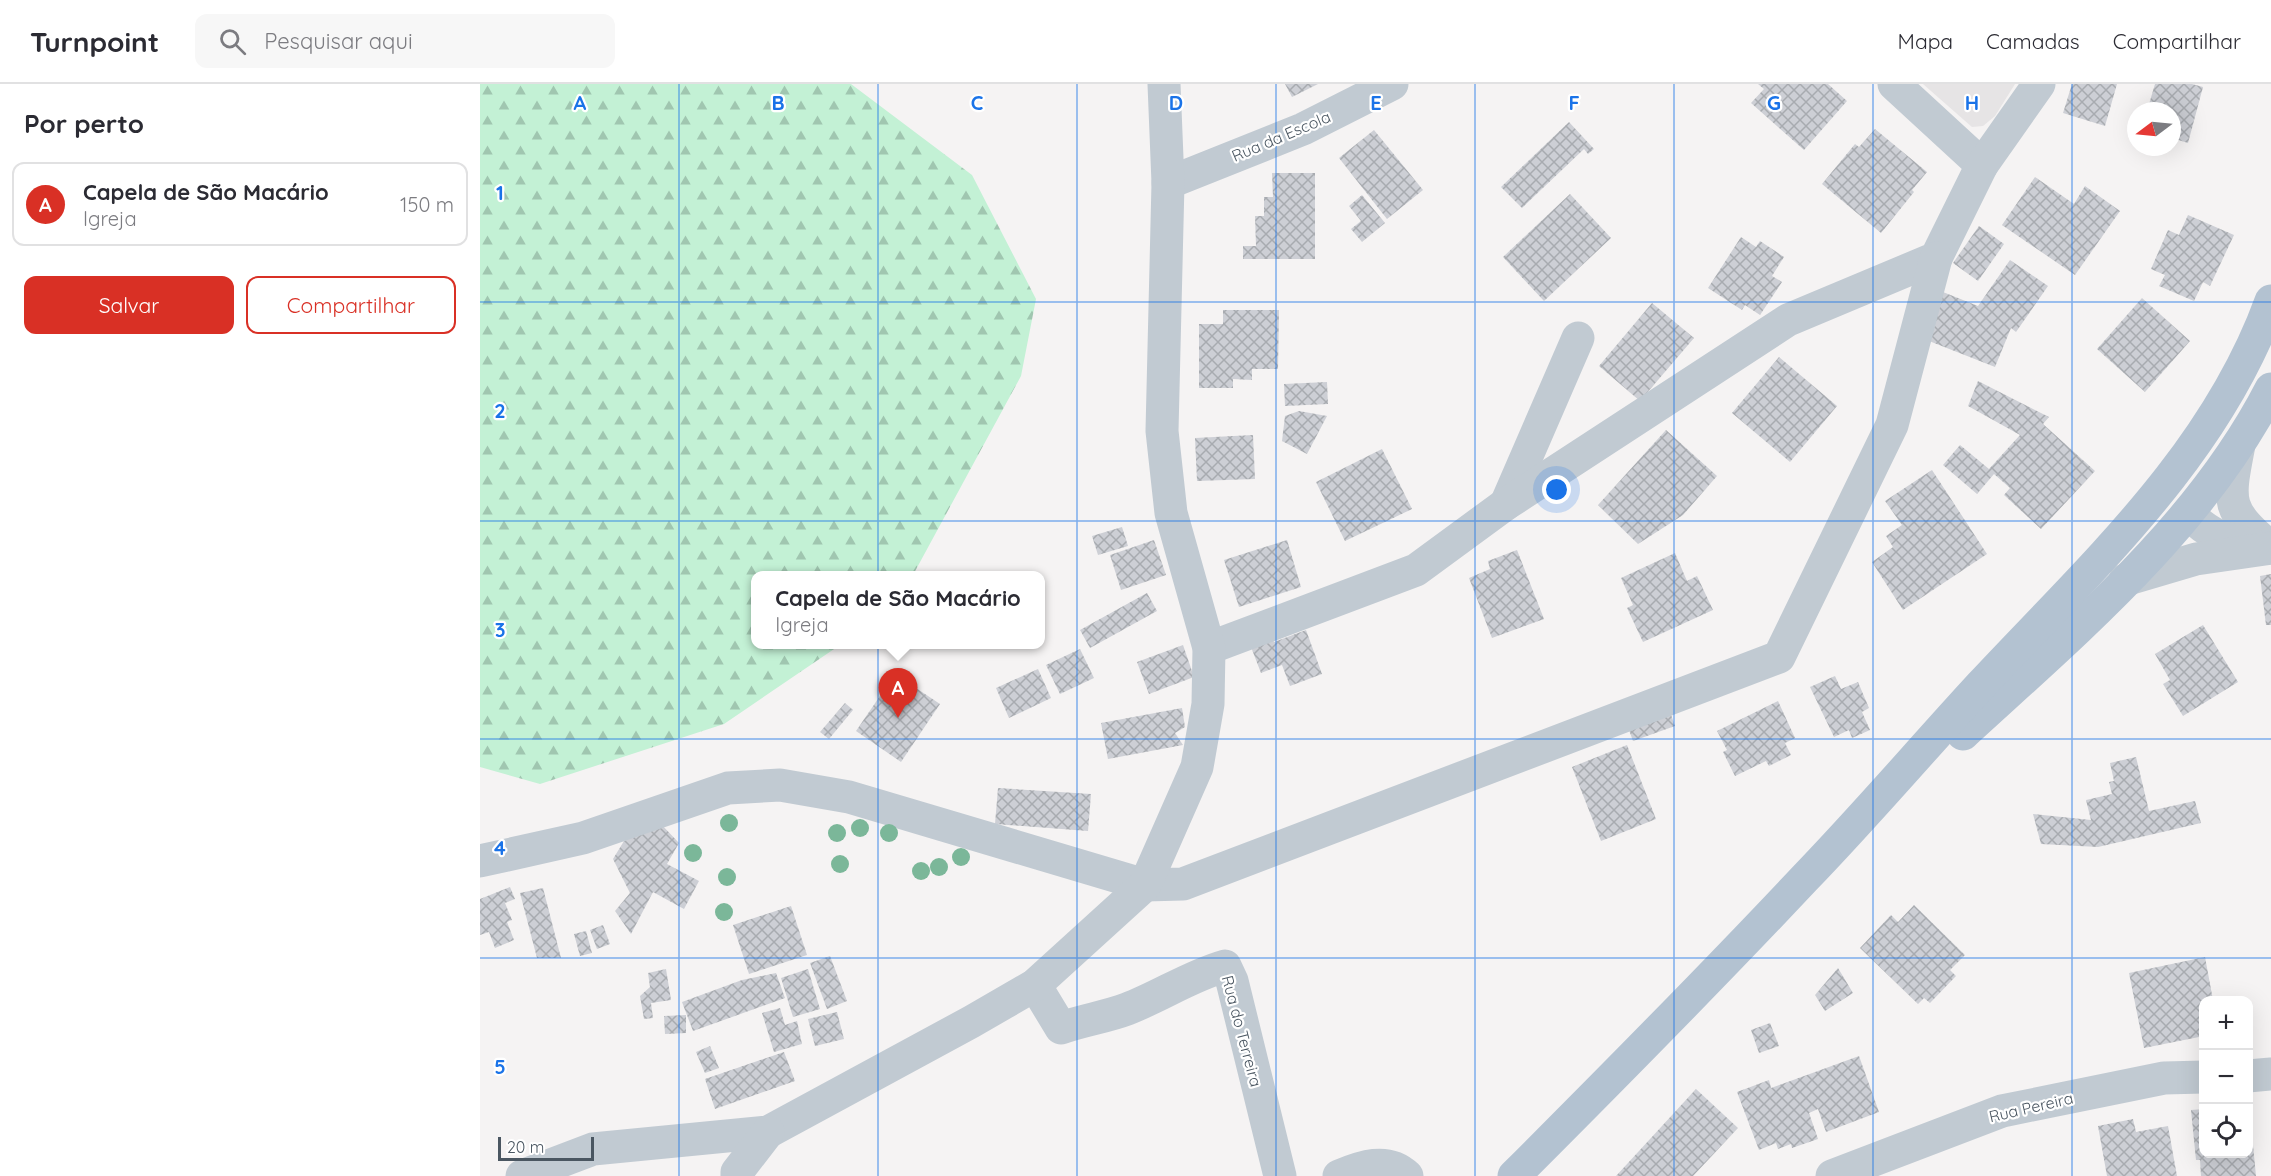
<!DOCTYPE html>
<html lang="pt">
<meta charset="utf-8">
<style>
:root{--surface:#fff;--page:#f7f7f7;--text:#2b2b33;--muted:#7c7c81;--line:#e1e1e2;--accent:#d93025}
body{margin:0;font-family:Quicksand,sans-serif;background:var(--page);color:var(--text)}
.controls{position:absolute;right:18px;bottom:18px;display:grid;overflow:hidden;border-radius:12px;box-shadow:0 6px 24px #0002}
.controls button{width:54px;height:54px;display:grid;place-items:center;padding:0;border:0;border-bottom:2px solid var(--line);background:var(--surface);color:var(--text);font:30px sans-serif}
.compass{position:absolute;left:1647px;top:18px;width:54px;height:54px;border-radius:50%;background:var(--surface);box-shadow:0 6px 24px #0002;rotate:254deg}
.scale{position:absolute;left:18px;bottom:15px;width:96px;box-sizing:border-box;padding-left:6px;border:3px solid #4a5661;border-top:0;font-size:16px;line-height:21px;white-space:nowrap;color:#4a5661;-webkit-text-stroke:4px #fff;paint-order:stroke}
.you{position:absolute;left:1077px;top:406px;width:21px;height:21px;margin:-15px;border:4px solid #fff;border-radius:50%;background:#1a73e8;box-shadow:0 0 0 9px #1a73e833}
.badge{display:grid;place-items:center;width:39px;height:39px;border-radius:50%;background:var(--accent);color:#fff;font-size:20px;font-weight:700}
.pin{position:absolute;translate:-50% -50px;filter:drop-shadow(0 2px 3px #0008)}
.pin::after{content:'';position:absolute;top:32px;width:21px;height:18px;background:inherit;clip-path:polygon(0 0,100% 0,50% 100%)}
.popup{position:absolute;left:271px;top:487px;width:294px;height:78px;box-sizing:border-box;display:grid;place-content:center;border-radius:12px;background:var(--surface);filter:drop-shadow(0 2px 4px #0005);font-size:20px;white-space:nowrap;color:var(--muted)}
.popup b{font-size:22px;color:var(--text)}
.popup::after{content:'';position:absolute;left:50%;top:100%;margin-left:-12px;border:12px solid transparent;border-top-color:var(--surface)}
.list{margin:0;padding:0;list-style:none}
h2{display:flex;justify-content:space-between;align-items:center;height:78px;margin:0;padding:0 24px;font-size:26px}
h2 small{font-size:20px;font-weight:400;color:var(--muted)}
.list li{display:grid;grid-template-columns:39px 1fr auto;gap:18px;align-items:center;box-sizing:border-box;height:84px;margin:0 12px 12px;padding:0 12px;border:2px solid var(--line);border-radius:12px}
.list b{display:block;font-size:22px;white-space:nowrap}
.list p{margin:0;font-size:20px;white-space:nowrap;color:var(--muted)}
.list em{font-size:20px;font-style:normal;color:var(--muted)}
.actions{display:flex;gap:12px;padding:18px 24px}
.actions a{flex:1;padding:14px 0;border:2px solid var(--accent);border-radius:12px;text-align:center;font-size:21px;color:var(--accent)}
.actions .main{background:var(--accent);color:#fff}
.icon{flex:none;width:33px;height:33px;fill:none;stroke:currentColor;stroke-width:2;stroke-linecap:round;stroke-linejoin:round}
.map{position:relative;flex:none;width:1791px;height:1092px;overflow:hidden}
header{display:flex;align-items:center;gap:36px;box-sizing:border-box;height:84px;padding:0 30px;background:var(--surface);border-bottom:2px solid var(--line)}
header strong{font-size:28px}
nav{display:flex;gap:33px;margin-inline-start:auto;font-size:21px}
.search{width:420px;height:54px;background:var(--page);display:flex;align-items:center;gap:15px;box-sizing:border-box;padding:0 21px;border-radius:12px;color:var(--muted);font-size:22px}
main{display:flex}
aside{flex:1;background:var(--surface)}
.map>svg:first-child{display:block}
</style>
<header>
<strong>Turnpoint</strong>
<div class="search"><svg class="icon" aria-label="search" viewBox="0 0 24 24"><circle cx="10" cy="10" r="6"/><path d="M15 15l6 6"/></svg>Pesquisar aqui</div>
<nav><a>Mapa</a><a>Camadas</a><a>Compartilhar</a></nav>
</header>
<main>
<aside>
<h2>Por perto<small></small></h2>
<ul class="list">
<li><span class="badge">A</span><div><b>Capela de São Macário</b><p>Igreja</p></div><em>150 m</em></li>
</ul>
<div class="actions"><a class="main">Salvar</a><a>Compartilhar</a></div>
</aside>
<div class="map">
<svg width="1791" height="1092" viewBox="0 0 1791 1092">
<defs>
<pattern id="forest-firs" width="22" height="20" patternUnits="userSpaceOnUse" patternTransform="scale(1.5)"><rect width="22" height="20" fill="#c3f1d5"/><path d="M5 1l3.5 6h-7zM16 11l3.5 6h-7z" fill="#a0c6b0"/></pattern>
<pattern id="building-cross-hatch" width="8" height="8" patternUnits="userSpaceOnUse" patternTransform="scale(1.5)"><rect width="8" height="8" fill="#cdcfd5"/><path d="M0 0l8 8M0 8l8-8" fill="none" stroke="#a8abb0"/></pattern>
</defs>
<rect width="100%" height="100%" fill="#f5f3f3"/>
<path fill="#e6e4e5" d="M1443 0H1535L1515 32 1503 42 1492 43Z"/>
<path fill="url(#forest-firs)" d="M0 0H371L492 91 556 215 541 292 433 491 276 492V560L360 561 244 640 60 700 0 683Z"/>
<g fill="url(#building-cross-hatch)">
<path d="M805 0H838L812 13Z"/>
<path d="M1278 0H1348L1367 17 1324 66 1271 19 1284 5Z"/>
<path d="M1592 0H1637L1625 42 1583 29Z"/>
<path d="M1675 0H1712L1723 3 1708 59 1692 54V27H1667Z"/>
<path d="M1089 38 1114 65 1108 70 1104 65 1042 124 1021 103Z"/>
<path d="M1395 45 1447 88 1432 106 1434 108 1401 149 1342 100 1375 60 1379 63Z"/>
<path d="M894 46 943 106 907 135 859 74Z"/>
<path d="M792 89H835V175H763V162H776L775 132H784V113H793Z"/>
<path d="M1555 93 1594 120 1605 102 1640 127 1595 191 1522 141Z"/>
<path d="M1090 110 1131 154 1064 217 1023 173Z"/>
<path d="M882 111 905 139 882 158 871 145 881 137 869 122Z"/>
<path d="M1708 131 1754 151 1730 202 1723 198 1714 217 1679 202 1685 191 1671 185 1688 146 1699 151Z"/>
<path d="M1499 142 1524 160 1498 197 1473 179Z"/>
<path d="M1261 153 1276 163 1280 157 1304 173 1292 192 1302 198 1280 231 1265 221 1262 226 1228 204Z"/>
<path d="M1530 176 1568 202 1536 248 1531 244 1515 283 1444 255 1463 208 1498 222Z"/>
<path d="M1662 214 1710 257 1665 308 1617 265Z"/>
<path d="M1172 219 1214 254 1160 317 1119 282Z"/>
<path d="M743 226H799L798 285H772V296L753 295V304H719V240H743Z"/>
<path d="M1299 273 1357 322 1310 378 1252 329Z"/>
<path d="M1498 297 1569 333 1563 340 1615 387 1561 445 1524 411 1530 404 1514 390 1497 410 1463 381 1480 361 1509 385 1540 351 1488 322Z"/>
<path d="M847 298 848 320 805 322 804 300Z"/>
<path d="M819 327 847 332 827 370 802 357 805 332Z"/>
<path d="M1186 346 1237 392 1203 431 1158 460 1118 421Z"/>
<path d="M773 351 775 395 717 397 715 354Z"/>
<path d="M902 365 932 425 865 457 836 398Z"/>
<path d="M1452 386 1507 470 1423 526 1392 478 1413 463 1406 452 1422 441 1405 417Z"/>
<path d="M642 443 648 462 618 471 612 452Z"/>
<path d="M674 456 686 491 641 506 630 471Z"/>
<path d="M807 456 821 503 759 523 744 476Z"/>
<path d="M1037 466 1064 535 1012 554 989 494 1010 485 1008 477Z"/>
<path d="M1195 469 1207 497 1217 492 1233 526 1163 558 1147 524 1153 521 1141 494Z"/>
<path d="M1791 490V541H1786L1780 492Z"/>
<path d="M667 509 677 527 610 564 600 546Z"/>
<path d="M1723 541 1758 598 1703 632 1683 600 1690 596 1675 570Z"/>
<path d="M826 546 842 590 810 602 802 581 781 589 771 563 792 554 794 558Z"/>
<path d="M703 561 714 593 669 610 657 578Z"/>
<path d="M600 565 614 594 580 610 566 581Z"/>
<path d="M558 585 571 614 529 634 516 604Z"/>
<path d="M415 590 460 620 421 678 376 647Z"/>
<path d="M1355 592 1361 605 1378 598 1389 624 1382 628 1390 646 1372 654 1369 646 1354 653 1330 603Z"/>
<path d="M1298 617 1315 654 1305 659 1311 671 1289 682 1286 677 1255 692 1243 668 1247 666 1237 647Z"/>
<path d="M365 619 373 626 349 655 340 648Z"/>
<path d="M1188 622 1195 642 1153 657 1146 638Z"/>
<path d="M702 624 705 643 695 649 703 661 628 675 621 639Z"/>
<path d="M1147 661 1176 735 1121 757 1092 683Z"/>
<path d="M1656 673 1669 727 1715 717 1721 739 1618 763 1561 760 1553 730 1611 736 1606 716 1632 710 1629 698 1634 697 1630 679Z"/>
<path d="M518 704 611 710 608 747 515 740Z"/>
<path d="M180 739 199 759 187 780 219 797 204 825 173 808 151 850 135 827 150 809 133 775 144 757Z"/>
<path d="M30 803 35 815 25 819 32 836 27 838 34 856 15 864 9 848 0 851V815Z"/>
<path d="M63 804 81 874H57L40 809Z"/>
<path d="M1434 821 1485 871 1470 886 1476 892 1450 919 1444 914 1438 920 1380 864 1411 831 1418 838Z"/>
<path d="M311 822 327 871 269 890 253 841Z"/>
<path d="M123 841 130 860 117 865 110 846Z"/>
<path d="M106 847 112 869 100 872 94 850Z"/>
<path d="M350 872 367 917 347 925 330 879Z"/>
<path d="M1725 873 1733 916H1724V952L1664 964 1649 889Z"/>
<path d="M1358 884 1373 909 1345 927 1335 911Z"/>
<path d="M186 885 191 916 171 919 173 934 164 935 160 912 170 903 168 889Z"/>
<path d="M328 885 340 925 313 933 301 894Z"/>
<path d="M296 889 305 914 213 947 202 918 262 896Z"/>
<path d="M300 924 305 941 317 937 322 960 294 968 282 929Z"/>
<path d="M357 928 364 955 335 962 328 935Z"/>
<path d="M206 931V949L185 950 184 932Z"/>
<path d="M1290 939 1299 962 1279 969 1271 946Z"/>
<path d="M230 962 239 984 225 989 216 968Z"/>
<path d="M304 968 315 997 235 1025 225 995Z"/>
<path d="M1379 972 1399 1028 1346 1048 1338 1025 1329 1029 1338 1055 1312 1064 1311 1060 1298 1065 1296 1059 1279 1066 1257 1008 1289 996 1291 1004Z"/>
<path d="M1216 1005 1258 1044 1213 1092H1136Z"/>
<path d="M1724 1025V1070H1768L1770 1030 1776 1092H1721L1720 1076H1716L1711 1026Z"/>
<path d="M1653 1035 1656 1048 1688 1042 1697 1092H1627L1618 1042Z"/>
</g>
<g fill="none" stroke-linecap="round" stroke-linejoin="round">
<g stroke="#c1cad2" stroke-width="33">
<path d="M1414 0 1502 81"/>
<path d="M688 99 823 45 912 0"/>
<path d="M1759 361C1748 418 1745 425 1791 464"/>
<path d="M1026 420 1098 254"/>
<path d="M1708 429C1730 452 1744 455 1774 461"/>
<path d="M1645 496 1716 475 1791 464"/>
<path d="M729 564 936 486 1026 420 1308 236 1456 174 1502 81 1559 0"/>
<path d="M0 777 103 754 248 704 300 701 369 713 665 801 703 800 1299 573 1412 341 1456 174"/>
<path d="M555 901 581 944C603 936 626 933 647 925 681 912 710 892 745 882L752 897 800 1092"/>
<path d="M1768 992 1791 990"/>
<path d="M42 1092 113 1065 288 1048 491 938 555 901 665 801 717 683 728 620 729 564 691 429 682 347 688 99 684 0"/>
<path d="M257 1092V1088L288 1048"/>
<path d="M859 1092C881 1083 907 1073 927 1092"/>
<path d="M1352 1092 1522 1027 1684 994 1724 993"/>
</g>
<g stroke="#b3c2d1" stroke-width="33">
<path d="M1483 650C1595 547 1720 443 1791 305"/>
<path d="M1034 1092C1132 994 1229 896 1324 795 1385 732 1442 665 1501 601 1611 483 1735 372 1791 217"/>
</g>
</g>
<g fill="#7bb799">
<circle cx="249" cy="739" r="9"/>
<circle cx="380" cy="744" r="9"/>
<circle cx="357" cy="749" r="9"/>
<circle cx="409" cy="749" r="9"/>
<circle cx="213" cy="769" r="9"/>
<circle cx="481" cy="773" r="9"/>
<circle cx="360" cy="780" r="9"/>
<circle cx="459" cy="783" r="9"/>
<circle cx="441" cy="787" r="9"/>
<circle cx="247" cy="793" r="9"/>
<circle cx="244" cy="828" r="9"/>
</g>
<path fill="none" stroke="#1a73e8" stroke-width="1.5" stroke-opacity="0.55" d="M199 0V1092M398 0V1092M597 0V1092M796 0V1092M995 0V1092M1194 0V1092M1393 0V1092M1592 0V1092M0 218H1791M0 437H1791M0 655H1791M0 874H1791"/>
<g text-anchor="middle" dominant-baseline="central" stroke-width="4.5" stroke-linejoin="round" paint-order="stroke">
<g font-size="16" fill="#4a5661" stroke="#fff">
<text transform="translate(801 52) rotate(-23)">Rua da Escola</text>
<text transform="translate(762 947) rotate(75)">Rua do Terreira</text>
<text transform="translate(1551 1023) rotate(-13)">Rua Pereira</text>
</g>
</g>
<g font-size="20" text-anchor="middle" font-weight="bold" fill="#1a73e8" stroke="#fff" stroke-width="4.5" stroke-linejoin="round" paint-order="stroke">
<text x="100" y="26">A</text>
<text x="298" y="26">B</text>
<text x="497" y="26">C</text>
<text x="696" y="26">D</text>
<text x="896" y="26">E</text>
<text x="1094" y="26">F</text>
<text x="1294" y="26">G</text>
<text x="1492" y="26">H</text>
<text x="20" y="116">1</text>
<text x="20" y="334">2</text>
<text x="20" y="553">3</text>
<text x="20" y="771">4</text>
<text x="20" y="990">5</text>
</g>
</svg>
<div class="controls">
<button>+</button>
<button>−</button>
<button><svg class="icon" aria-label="locate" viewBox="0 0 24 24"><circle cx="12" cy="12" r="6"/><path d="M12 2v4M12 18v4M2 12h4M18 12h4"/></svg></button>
</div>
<svg class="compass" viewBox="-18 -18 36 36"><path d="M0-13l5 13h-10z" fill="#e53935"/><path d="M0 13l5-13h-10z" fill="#7c7c81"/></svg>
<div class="scale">20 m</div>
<div class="you"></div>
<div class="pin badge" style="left:418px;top:634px">A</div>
<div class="popup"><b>Capela de São Macário</b>Igreja</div>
</div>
</main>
